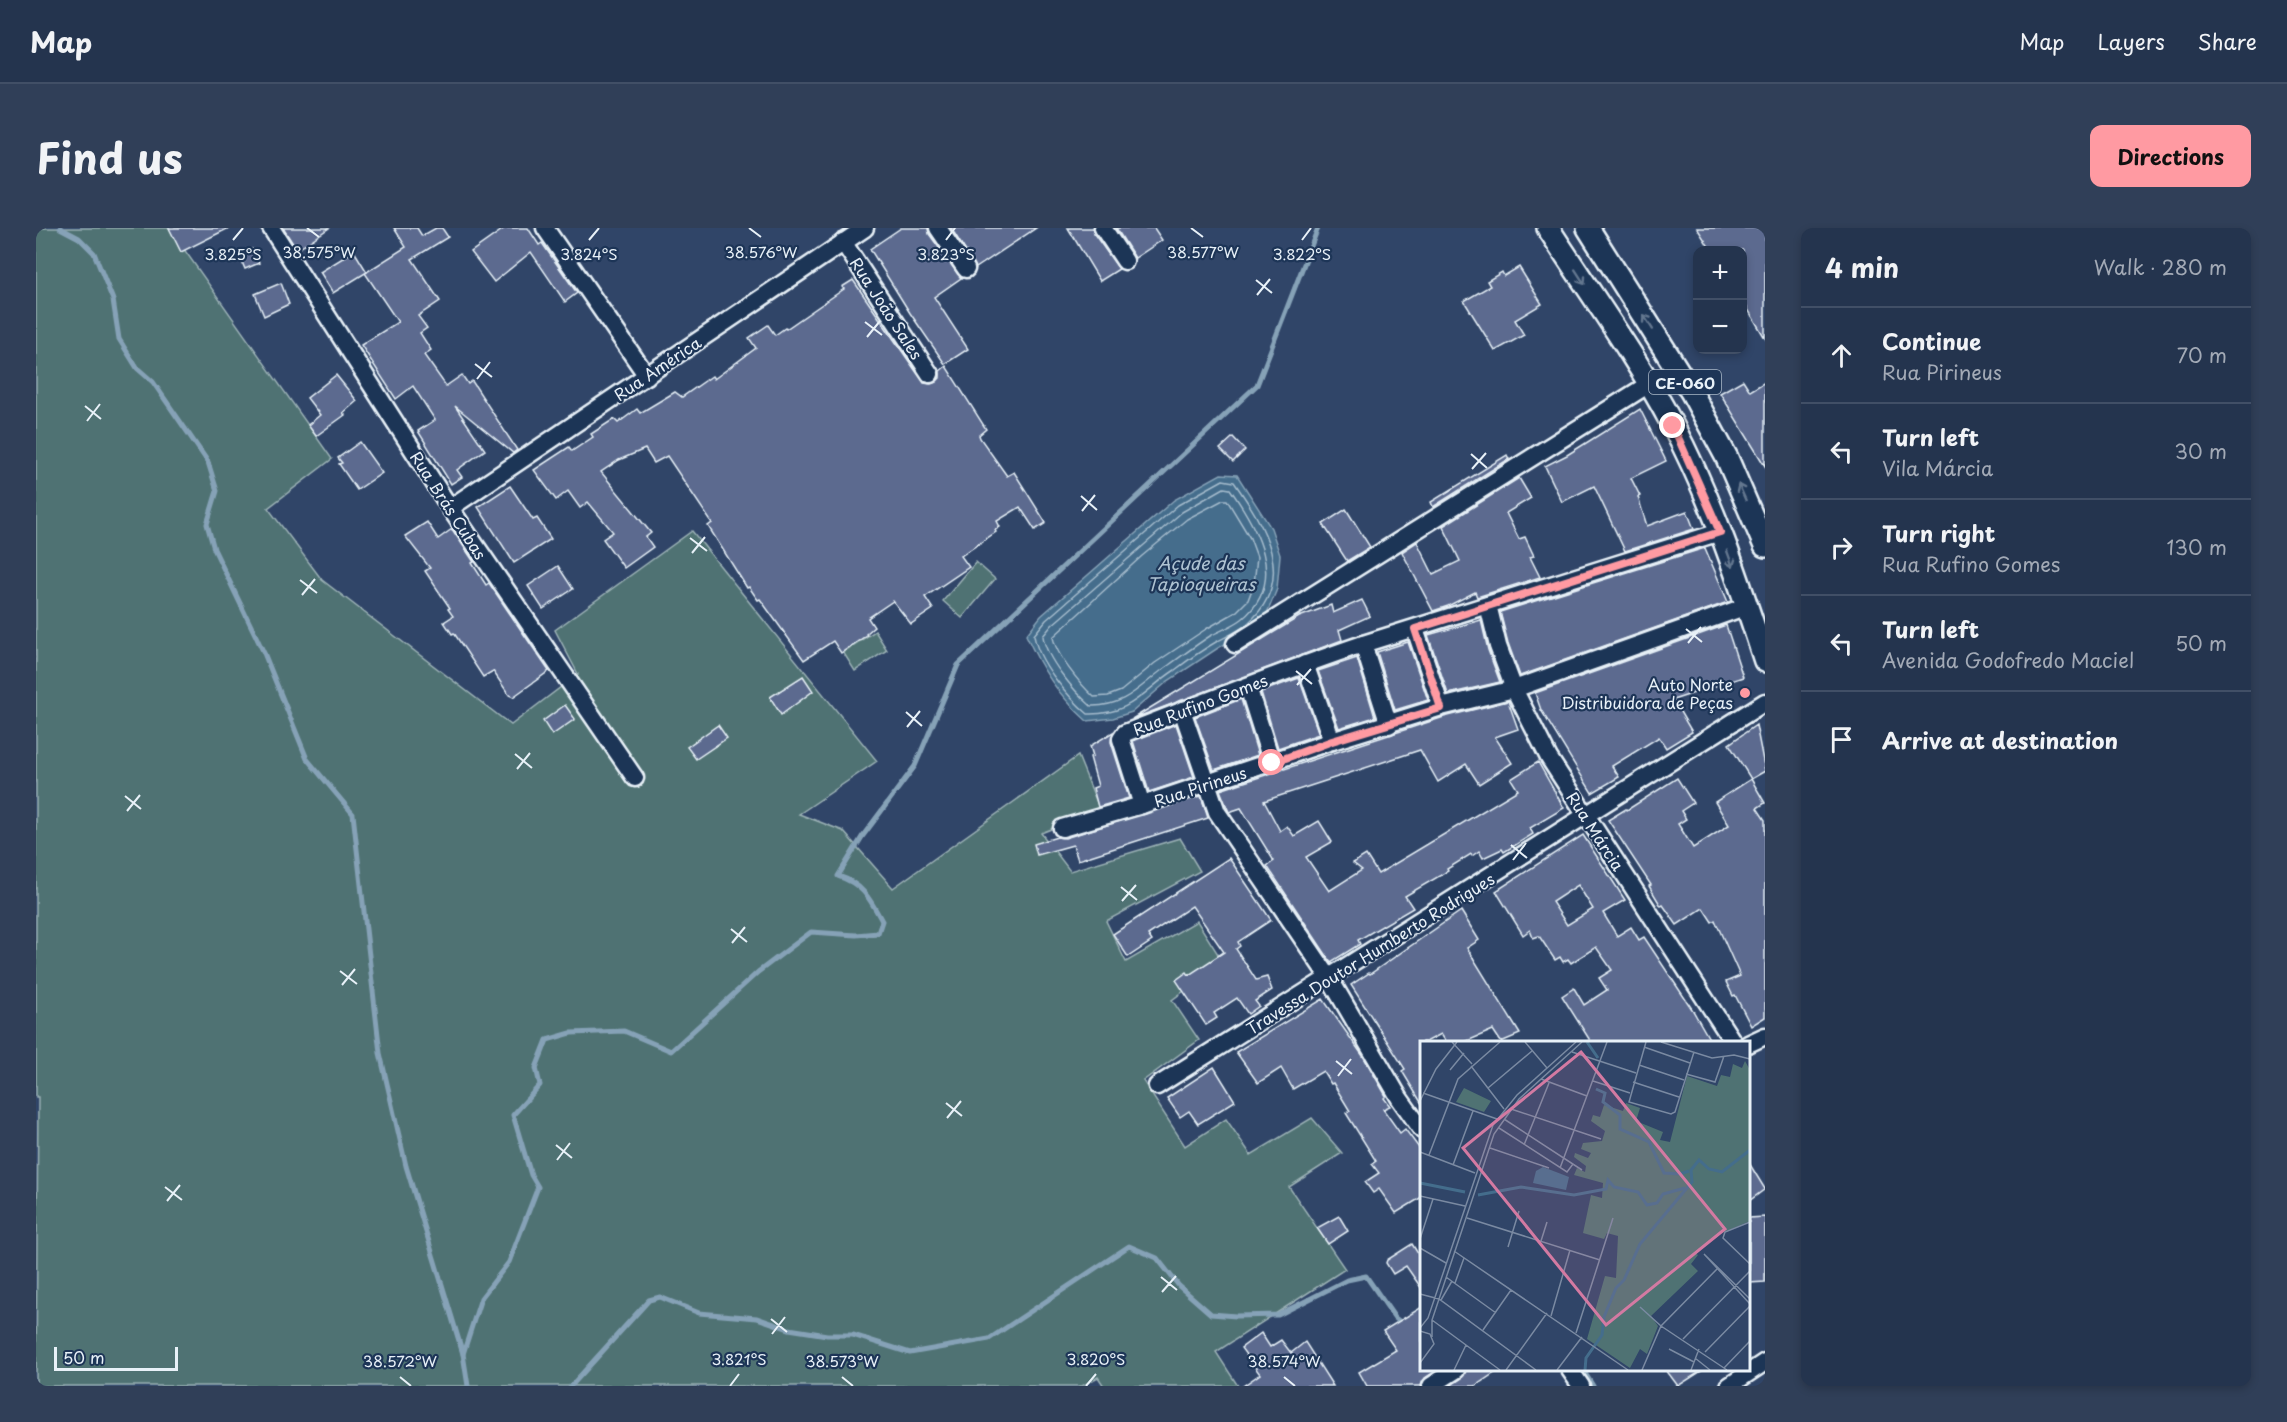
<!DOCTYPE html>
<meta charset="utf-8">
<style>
:root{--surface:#24344e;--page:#303f58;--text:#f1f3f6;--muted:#a3aab6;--line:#414f66;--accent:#ff9aa2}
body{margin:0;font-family:"Playpen Sans",sans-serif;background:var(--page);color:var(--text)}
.controls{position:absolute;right:18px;top:18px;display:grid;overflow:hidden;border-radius:12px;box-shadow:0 3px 9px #0003}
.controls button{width:54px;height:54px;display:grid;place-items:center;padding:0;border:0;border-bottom:2px solid var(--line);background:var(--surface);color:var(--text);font:30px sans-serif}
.scale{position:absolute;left:18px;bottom:15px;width:124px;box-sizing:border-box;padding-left:6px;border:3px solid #e8f1f8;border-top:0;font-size:16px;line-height:21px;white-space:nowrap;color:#e8f1f8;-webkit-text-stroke:4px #1d3557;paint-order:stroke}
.stop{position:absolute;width:18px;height:18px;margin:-14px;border:4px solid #ff9aa2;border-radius:50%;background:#fff}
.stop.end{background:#ff9aa2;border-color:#fff;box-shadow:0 2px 6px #0008}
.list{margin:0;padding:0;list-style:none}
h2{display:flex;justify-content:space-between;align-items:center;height:78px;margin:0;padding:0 24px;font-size:26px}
h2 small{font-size:20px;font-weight:400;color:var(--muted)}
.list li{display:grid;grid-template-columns:39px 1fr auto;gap:18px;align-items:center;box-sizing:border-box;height:96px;padding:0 24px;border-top:2px solid var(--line)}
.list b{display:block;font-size:22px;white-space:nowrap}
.list p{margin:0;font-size:20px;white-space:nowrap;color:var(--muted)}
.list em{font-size:20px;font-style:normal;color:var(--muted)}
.icon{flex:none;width:33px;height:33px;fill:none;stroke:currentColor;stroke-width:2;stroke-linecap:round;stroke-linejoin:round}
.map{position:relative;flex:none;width:1729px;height:1158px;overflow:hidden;border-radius:12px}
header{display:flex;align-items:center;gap:36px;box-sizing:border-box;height:84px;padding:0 30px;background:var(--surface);border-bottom:2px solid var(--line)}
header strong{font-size:28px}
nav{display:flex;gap:33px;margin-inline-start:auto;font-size:21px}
.intro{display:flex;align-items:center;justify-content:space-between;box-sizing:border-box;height:144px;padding:0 36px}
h1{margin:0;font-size:42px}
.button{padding:15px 27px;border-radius:12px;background:var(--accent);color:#111;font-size:21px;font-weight:700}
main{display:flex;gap:36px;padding:0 36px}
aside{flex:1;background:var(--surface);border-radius:12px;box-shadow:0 3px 9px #0003}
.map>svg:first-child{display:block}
</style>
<header>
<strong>Map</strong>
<nav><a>Map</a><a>Layers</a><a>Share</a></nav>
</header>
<div class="intro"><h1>Find us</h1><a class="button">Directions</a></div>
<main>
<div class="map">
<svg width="1729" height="1158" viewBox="0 0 1729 1158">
<rect width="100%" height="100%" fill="#304568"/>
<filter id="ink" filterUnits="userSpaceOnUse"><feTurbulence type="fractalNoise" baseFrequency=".0167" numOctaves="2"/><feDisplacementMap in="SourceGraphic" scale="12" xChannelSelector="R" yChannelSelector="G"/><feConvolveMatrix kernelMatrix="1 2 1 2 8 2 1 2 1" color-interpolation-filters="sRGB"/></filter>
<g filter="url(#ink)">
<g fill="#4f7273" stroke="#9cb2b6" stroke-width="1.5">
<path d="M0 0H133L296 231 232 280 286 352 475 497 542 446 519 402 656 303 841 533 763 586 807 603 857 660 1042 528 1064 582 1005 605 1034 643 1144 610 1164 643 1070 693 1090 734 1161 693 1187 734 1136 772 1163 812 1107 853 1149 918 1190 891 1215 927 1276 890 1306 925 1253 959 1309 1041 1180 1124 1202 1158H1068L1062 1149 1046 1158H0L2 869H0Z"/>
<path d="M940 334 959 351 926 390 907 373Z"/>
<path d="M839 403 851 422 819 443 807 424Z"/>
</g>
<path fill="#446d8c" stroke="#86a2b7" stroke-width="1.5" d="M1185 246 1201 247 1235 300 1244 327 1241 361 1231 385 1214 402 1182 420 1132 453 1096 484 1077 490 1051 493C1022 467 1006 442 990 407L1005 388 1138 272Z"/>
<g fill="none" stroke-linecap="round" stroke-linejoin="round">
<g stroke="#a6bccd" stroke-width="1.5">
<path d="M1187 252 1198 254C1228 297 1262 351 1212 395 1203 403 1191 408 1180 414 1166 422 1152 432 1139 442 1107 463 1095 487 1052 486 1032 469 1002 434 998 407L1010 392 1142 277Z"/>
<path d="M1188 260 1194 261C1220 298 1253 353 1206 391 1197 398 1185 402 1174 408 1160 417 1147 427 1133 437 1106 455 1091 479 1055 478 1038 463 1010 431 1007 408L1016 397 1146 284Z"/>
<path d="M1187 272H1191L1214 310 1221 329 1218 356 1212 372 1200 384 1170 401 1119 435 1085 463 1072 468 1058 469C1044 456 1020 427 1017 409L1106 328 1151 291Z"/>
</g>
<g stroke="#86a2b7" stroke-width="5">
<path d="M24 0 43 10 58 25 77 72 83 111 101 140 117 154 172 234 181 263 171 296 178 321 228 425 271 531 317 586 344 825 370 938 427 1126 432 1158"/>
<path d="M427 1126 445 1070 473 1034 502 959 495 947 477 887 504 857 500 840 511 812 535 805 588 803 635 823 722 744 775 704 820 707 842 705 846 693C834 671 827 656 802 648L826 609 879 538 922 437 1221 157 1282 0"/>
<path d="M1547 1142 1557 1158"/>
<path d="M535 1158 613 1072 624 1069 663 1085 721 1090 753 1101 791 1107H817L874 1125 953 1111 1093 1018 1121 1030 1143 1058 1175 1086 1200 1088 1242 1087 1311 1052 1330 1048 1359 1090 1367 1096"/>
</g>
</g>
<g fill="#5b6b8f" stroke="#e8f1f8" stroke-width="1.5" fill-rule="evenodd">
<path d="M133 0H193L145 24Z"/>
<path d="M247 0H293L261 22Z"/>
<path d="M358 0H381L386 8 400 0H406L412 9 376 31 404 73 382 88 391 100 384 105 395 122 388 127 410 158 426 147 432 156 436 153 481 222 477 225 419 178 449 222 421 242 426 249 415 256 382 203 399 192 377 158 360 171 325 117 362 94 329 45 370 19Z"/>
<path d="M469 0H492L503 17 506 15 541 65 529 74 495 24 458 54 435 24Z"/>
<path d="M865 0H892L893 6 925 50 898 69 932 121 909 136 874 85 834 21Z"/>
<path d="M915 0H1000L940 40Z"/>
<path d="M1032 0H1057L1058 6 1083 41 1064 53Z"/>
<path d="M1080 0H1118L1126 12 1099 30Z"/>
<path d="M1661 0H1729V110L1707 73V22H1675Z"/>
<path d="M216 21 223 35 209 41 203 27Z"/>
<path d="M318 23 331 44 297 65 284 44Z"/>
<path d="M1483 39 1506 76 1479 92 1488 107 1459 123 1428 73 1454 58 1451 53 1466 44 1468 48Z"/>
<path d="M817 52 888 155 895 156 900 154 904 150V143L910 138 950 201 943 207 944 210 971 248 978 244 1010 295 999 302 984 279 961 293 964 299 959 302 960 304 925 328 933 339 889 369 897 381 875 396 857 373 832 390 838 399 830 406 831 407 805 425 797 413 768 432 724 371 722 372 713 359 711 360 672 298 676 295 631 228 618 235 609 221 583 232 565 244 615 305 610 309 617 319 588 340 567 311 577 304 552 274 544 280 532 263 520 272 498 242 533 219 536 223 557 209 555 206 578 191 582 195 601 181 604 185 639 164 646 169 676 148 678 151 720 120 713 110 732 97 739 107 749 100 750 101 808 61 806 59Z"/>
<path d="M245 55 253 76 228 88 219 66Z"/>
<path d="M300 147 321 173 307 185 309 187 280 208 272 197 284 187 271 170Z"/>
<path d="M1707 152 1714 163 1729 154V238L1684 165Z"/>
<path d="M1604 181 1630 233 1595 250 1604 268 1602 269 1611 298 1651 283 1658 301 1589 323 1558 258 1526 274 1509 238 1531 227Z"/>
<path d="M1197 209 1209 222 1197 234 1184 221Z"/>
<path d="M324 214 346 245 321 262 303 236 306 235 302 230Z"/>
<path d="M1471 227 1473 231 1397 279 1395 274Z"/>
<path d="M1483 250 1495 270 1470 285 1483 311 1489 309 1498 328 1494 329 1504 349 1441 369 1439 364 1412 378 1397 383 1366 324 1381 314 1397 346 1424 333 1407 298Z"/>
<path d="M474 258 497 292 501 290 515 311 478 335 442 279Z"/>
<path d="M1310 281 1334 319 1311 333 1287 296Z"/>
<path d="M391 294 402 311 416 301 438 334 436 335 450 357 453 355 513 443 477 469 473 467 457 443 447 449 418 405 416 406 408 394 417 388 412 381 414 380 389 343 394 340 369 308Z"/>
<path d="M1669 320 1692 374 1484 448 1472 415 1464 384Z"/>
<path d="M522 338 537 361 507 381 492 358Z"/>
<path d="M1326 372 1334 388 1303 402 1306 412 1096 491 1263 389 1295 377 1297 385Z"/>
<path d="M1445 392 1452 422 1464 454 1412 466 1392 407Z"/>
<path d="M1690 397 1707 449 1637 472 1656 504 1630 520 1623 509 1576 538 1583 549 1556 565 1505 482 1499 465Z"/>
<path d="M1372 414 1392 472 1359 482 1341 424Z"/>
<path d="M1321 430 1339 489 1303 500 1282 443Z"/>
<path d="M767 448 777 463 745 487 734 469Z"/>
<path d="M1263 450 1283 506 1242 520 1225 464Z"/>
<path d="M1205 471 1222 527 1178 542 1159 489Z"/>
<path d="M1472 473 1482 501 1459 509 1476 535 1443 556 1430 536 1402 554 1384 522 1228 573 1244 603 1251 598 1258 608 1283 593 1296 614 1270 629 1293 663 1326 642 1317 635 1330 627 1342 646 1482 562 1475 551 1502 534 1528 580 1494 600 1497 606 1468 624 1466 621 1447 630 1443 623 1436 628 1435 626 1411 641 1412 643 1369 668 1377 680 1322 712 1324 716 1295 734 1231 638 1238 633 1205 580 1193 584 1184 562 1408 489Z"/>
<path d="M529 477 539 491 516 507 507 493Z"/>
<path d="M1140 496 1158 549 1113 564 1097 513Z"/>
<path d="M682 497 691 510 660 531 651 519Z"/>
<path d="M1720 497 1729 543 1715 551 1729 575 1721 580 1729 592V789L1715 798 1699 767 1697 768 1690 754 1704 748 1679 692 1676 694 1667 680 1641 697 1627 677 1625 678 1613 658 1615 657 1572 592 1590 581 1591 582 1641 550 1657 575 1645 583 1650 591 1642 596 1657 620 1693 597 1679 574 1715 551 1693 516Z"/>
<path d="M1077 504 1075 514 1093 570 1062 579 1057 560 1062 558 1054 529 1057 528 1054 518Z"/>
<path d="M1165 568 1172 590 1042 632 1037 617 1001 627 998 616 1021 609 1029 610Z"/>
<path d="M1547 607 1589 672 1567 685 1581 708 1595 699 1603 712 1608 709 1656 781 1675 814H1555L1526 768 1538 760 1548 777 1571 762 1563 750 1576 742 1560 719 1535 735 1532 731 1527 734 1524 729 1519 732 1503 708 1497 710 1494 702 1487 707 1460 663ZM1542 657 1557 681 1531 697 1516 674Z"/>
<path d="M1193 630 1235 692 1202 714 1204 718 1200 721 1220 752 1231 749 1236 762 1219 773 1223 778 1212 786 1201 770 1178 785 1181 790 1170 797 1140 752 1151 744 1153 747 1188 724 1156 678 1112 707 1116 713 1092 729 1077 706Z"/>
<path d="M1425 683 1443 712 1431 720 1484 806 1465 814 1457 802 1429 814H1410L1405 806 1390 814H1386V876L1366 843 1369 841 1315 757 1333 745 1334 746Z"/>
<path d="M1287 771 1327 828 1350 868 1348 870 1354 878 1347 881 1364 905 1369 901 1386 924V969L1360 985 1343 961 1337 965 1329 954 1343 945 1336 936 1340 933 1310 885 1314 883 1297 855 1295 856 1287 843 1257 861 1245 840 1222 855 1200 824Z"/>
<path d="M1178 839 1199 873 1162 896 1153 883 1144 889 1131 870Z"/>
<path d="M1713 935 1729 961 1713 973Z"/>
<path d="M1303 988 1312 1003 1292 1016 1281 1000Z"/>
<path d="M1729 989V1054L1713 1055V990Z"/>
<path d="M1376 1016 1386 1032V1061L1370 1038 1357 1046 1350 1035 1351 1032Z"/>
<path d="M1386 1079V1142H1401L1389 1150 1385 1158H1331L1323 1144 1360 1122 1347 1103Z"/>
<path d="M1225 1105 1234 1119 1245 1112 1255 1125 1269 1114 1297 1158H1207L1224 1146 1205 1120Z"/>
<path d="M1430 1142H1463L1439 1158H1414L1426 1150Z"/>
<path d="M1630 1142H1667L1642 1158Z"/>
</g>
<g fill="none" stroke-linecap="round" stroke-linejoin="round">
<defs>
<g id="minor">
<path d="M235 0 414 280 599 550"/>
<path d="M509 0 611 148"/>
<path d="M902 0 930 41"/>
<path d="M1067 0 1089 33"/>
<path d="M807 14 894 146"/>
<path d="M414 280 829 0"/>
<path d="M1452 377 1462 418 1478 461 1513 530 1697 814"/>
<path d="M1379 401 1405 479"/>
<path d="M1199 416 1613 156"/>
<path d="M1327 416 1353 497"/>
<path d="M1269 436 1296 513"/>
<path d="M1212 459 1236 535"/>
<path d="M1146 482 1181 584 1294 751 1364 871 1386 902"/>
<path d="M1106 577 1085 511 1089 505C1168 474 1247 443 1327 416L1684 304"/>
<path d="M1026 600 1106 577 1296 513 1405 479 1478 461 1711 378"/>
<path d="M1712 816 1729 808"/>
<path d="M1121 858 1729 474"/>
<path d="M1534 1142 1545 1158"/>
<path d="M1395 1158 1420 1142"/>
<path d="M1693 1158 1729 1134"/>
</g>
<g id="major">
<path d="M1512 0C1554 65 1600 128 1636 196 1676 271 1703 353 1729 433"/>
<path d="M1552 0 1656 165 1691 230 1729 318"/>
</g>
</defs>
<use href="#minor" stroke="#e8f1f8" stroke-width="21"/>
<use href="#major" stroke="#e8f1f8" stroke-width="26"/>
<use href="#minor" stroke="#1d3557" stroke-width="16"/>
<use href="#major" stroke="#1d3557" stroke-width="21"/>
</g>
<defs><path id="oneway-shaft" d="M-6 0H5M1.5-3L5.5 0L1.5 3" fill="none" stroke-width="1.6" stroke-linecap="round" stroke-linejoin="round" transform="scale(1.5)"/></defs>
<g stroke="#64778f">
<use href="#oneway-shaft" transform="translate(1544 49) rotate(57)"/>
<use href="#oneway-shaft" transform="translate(1612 94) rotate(-123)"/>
<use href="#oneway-shaft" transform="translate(1706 264) rotate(-114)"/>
<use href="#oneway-shaft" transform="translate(1694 331) rotate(70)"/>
</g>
</g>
<g fill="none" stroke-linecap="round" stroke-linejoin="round" filter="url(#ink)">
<path stroke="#ff9aa2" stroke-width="8" d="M1236 535 1296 513 1405 480 1379 401 1684 304 1637 198"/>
</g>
<path fill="none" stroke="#e8f1f8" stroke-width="2" d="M271 0 283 9M713 0 725 9M1155 0 1167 9M197 12 207 0M553 12 563 0M910 12 919 0M1266 12 1275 0M1220 52 1236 65M1221 67 1234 51M829 94 846 107M831 109 844 93M439 136 456 149M441 151 454 134M49 178 65 191M51 193 64 176M1435 226 1451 240M1436 241 1450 225M1045 268 1061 282M1046 283 1059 267M654 310 671 323M656 325 669 309M264 352 281 365M266 367 279 351M1650 401 1666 414M1652 415 1665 399M1260 443 1276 456M1261 457 1275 441M870 484 886 498M871 499 884 483M479 526 496 540M481 541 494 525M89 568 105 581M91 583 104 567M1475 617 1491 630M1477 632 1490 615M1085 659 1101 672M1086 673 1100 657M695 701 711 714M696 715 709 699M304 743 321 756M306 757 319 741M1300 833 1316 846M1302 848 1315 831M910 875 926 888M911 890 925 873M520 917 536 930M521 932 534 915M129 959 146 972M131 973 144 957M1125 1049 1141 1062M1126 1064 1140 1048M735 1091 751 1104M736 1106 749 1089M364 1149 375 1158M806 1149 817 1158M1248 1149 1259 1158M694 1158 703 1146M1050 1158 1060 1146"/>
<circle fill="#ff9aa2" stroke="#1d3557" stroke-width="2" cx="1709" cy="465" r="6"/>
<g text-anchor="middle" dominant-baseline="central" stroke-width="4.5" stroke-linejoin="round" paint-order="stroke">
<rect fill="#1d3557" stroke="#abb9c8" stroke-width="1.5" x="1613" y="142" width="72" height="24" rx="4.5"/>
<g font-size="15" font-weight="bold" fill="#e8f1f8">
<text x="1649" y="154">CE-060</text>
</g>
<g font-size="16" fill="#e8f1f8" stroke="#1d3557">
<text transform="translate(851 80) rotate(57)">Rua João Sales</text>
<text transform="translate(621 140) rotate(-34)">Rua América</text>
<text transform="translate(413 277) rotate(57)">Rua Brás Cubas</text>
<text transform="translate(1164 476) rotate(-21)">Rua Rufino Gomes</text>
<text transform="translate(1164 558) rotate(-18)">Rua Pirineus</text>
<text transform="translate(1560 603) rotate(57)">Rua Márcia</text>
<text transform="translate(1334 725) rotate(-32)">Travessa Doutor Humberto Rodrigues</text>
</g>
<g font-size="16" fill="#e8f1f8" stroke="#1d3557" text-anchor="end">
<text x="1697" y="456">Auto Norte<tspan x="1697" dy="18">Distribuidora de Peças</tspan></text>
</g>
<g font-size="18" font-style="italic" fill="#afc3d2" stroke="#1d3557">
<text x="1165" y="334">Açude das<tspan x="1165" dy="21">Tapioqueiras</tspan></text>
</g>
</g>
<g transform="translate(1384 813)">
<rect width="330" height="330" fill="#304568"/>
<path d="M325 20 330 29V180L302 192 275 212 278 214 271 223 278 230 231 275 238 285 227 313 220 308 210 327 167 298 185 235 196 237 198 195 187 192 184 198 163 192 171 154 182 157 183 142 154 134 157 127 165 131 166 125 154 116 155 112 168 117 171 112 161 108 163 102 182 100 185 90 171 80 173 74 180 76 184 64 203 70 206 62 220 67 216 80 243 91 240 99 250 101 267 35 297 45 301 34 310 36 313 23 322 27ZM44 47 71 60 64 71 36 61Z" fill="#4f7273"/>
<path d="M123 126 149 136 146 149 113 142 116 130Z" fill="#446d8c"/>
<path fill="none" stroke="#446d8c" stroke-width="3" d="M167 1 178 17M176 48 185 52 183 61 200 74V88L229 101 244 132 260 133 269 130M0 142 45 151M58 154 101 146 154 154 186 148 188 139 194 146 218 151 227 164 237 162 243 153 265 147M165 329 166 317 182 294 184 276 196 247 204 239 220 203 272 141 271 129 279 119 289 128 302 131 330 109"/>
<path fill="none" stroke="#7a8aa2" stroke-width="1.5" d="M32 1 52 23M105 1 127 27M226 1 209 61 251 73 255 71 274 11M241 1 292 17 314 14 330 18M224 6 270 22M152 11 216 32M219 24 264 39M51 25 84 68M30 29 44 12M266 33 295 41 304 15M121 38 167 55M173 40 210 52M213 41 259 56M68 47 112 10M3 52 77 78M0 60 16 28 37 1M91 68 181 98M84 78 162 129M79 87 147 131 153 123M104 104 129 42M70 107 129 127M0 111 55 132M9 114 38 38 80 1M33 124 53 70M140 127 187 1M0 155 45 165M47 177 180 219M330 181 305 191 303 197 330 223M0 198 13 158M121 200 127 181M88 206 99 170M0 207 26 222M34 210 208 329M284 213 330 263M284 213 330 258M26 236 76 272M35 242 44 217M0 253 19 258 116 329M21 259 32 240M220 266 241 285M131 275 150 209M12 279 80 329M241 285 307 329M0 287 8 277 73 84 97 54 156 1M63 289 91 249M0 290 10 293 14 303 0 322M156 292 193 177M12 296V279L74 93 99 58 162 1M263 298 330 230M249 308 274 321M285 311 330 265M275 317 290 329M304 327 330 300M34 329 46 304M86 329 127 272M137 329 162 296M222 329 241 285 298 227M271 329 279 308"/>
<path fill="#d37aa2" fill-opacity="0.15" stroke="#d37aa2" stroke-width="3" d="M161 11 305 188 186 284 43 107Z"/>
<rect width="330" height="330" fill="none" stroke="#e8f1f8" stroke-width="3"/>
</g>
<g font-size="15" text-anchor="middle" fill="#e8f1f8" stroke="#1d3557" stroke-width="4.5" stroke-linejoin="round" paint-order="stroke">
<text x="283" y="30">38.575°W</text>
<text x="725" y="30">38.576°W</text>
<text x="1167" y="30">38.577°W</text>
<text x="1266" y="32">3.822°S</text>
<text x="197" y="32">3.825°S</text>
<text x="553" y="32">3.824°S</text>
<text x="910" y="32">3.823°S</text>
<text x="703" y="1137">3.821°S</text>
<text x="1060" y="1137">3.820°S</text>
<text x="364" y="1139">38.572°W</text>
<text x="806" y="1139">38.573°W</text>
<text x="1248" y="1139">38.574°W</text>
</g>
</svg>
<div class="controls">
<button>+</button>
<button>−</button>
</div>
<div class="scale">50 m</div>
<div class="stop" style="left:1236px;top:535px"></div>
<div class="stop end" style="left:1637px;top:198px"></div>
</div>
<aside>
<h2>4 min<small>Walk · 280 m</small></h2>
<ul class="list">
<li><svg class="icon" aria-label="ahead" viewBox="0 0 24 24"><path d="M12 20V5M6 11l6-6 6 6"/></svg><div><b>Continue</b><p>Rua Pirineus</p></div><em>70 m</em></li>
<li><svg class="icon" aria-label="left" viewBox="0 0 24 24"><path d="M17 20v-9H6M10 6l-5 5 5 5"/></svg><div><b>Turn left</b><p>Vila Márcia</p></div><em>30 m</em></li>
<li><svg class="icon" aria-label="right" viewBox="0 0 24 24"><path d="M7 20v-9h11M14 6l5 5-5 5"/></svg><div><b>Turn right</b><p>Rua Rufino Gomes</p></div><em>130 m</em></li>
<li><svg class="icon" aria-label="left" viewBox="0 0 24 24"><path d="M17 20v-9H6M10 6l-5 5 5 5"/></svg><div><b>Turn left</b><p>Avenida Godofredo Maciel</p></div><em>50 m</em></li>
<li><svg class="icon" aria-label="arrive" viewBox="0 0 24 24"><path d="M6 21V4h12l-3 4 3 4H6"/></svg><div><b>Arrive at destination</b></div></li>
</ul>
</aside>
</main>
